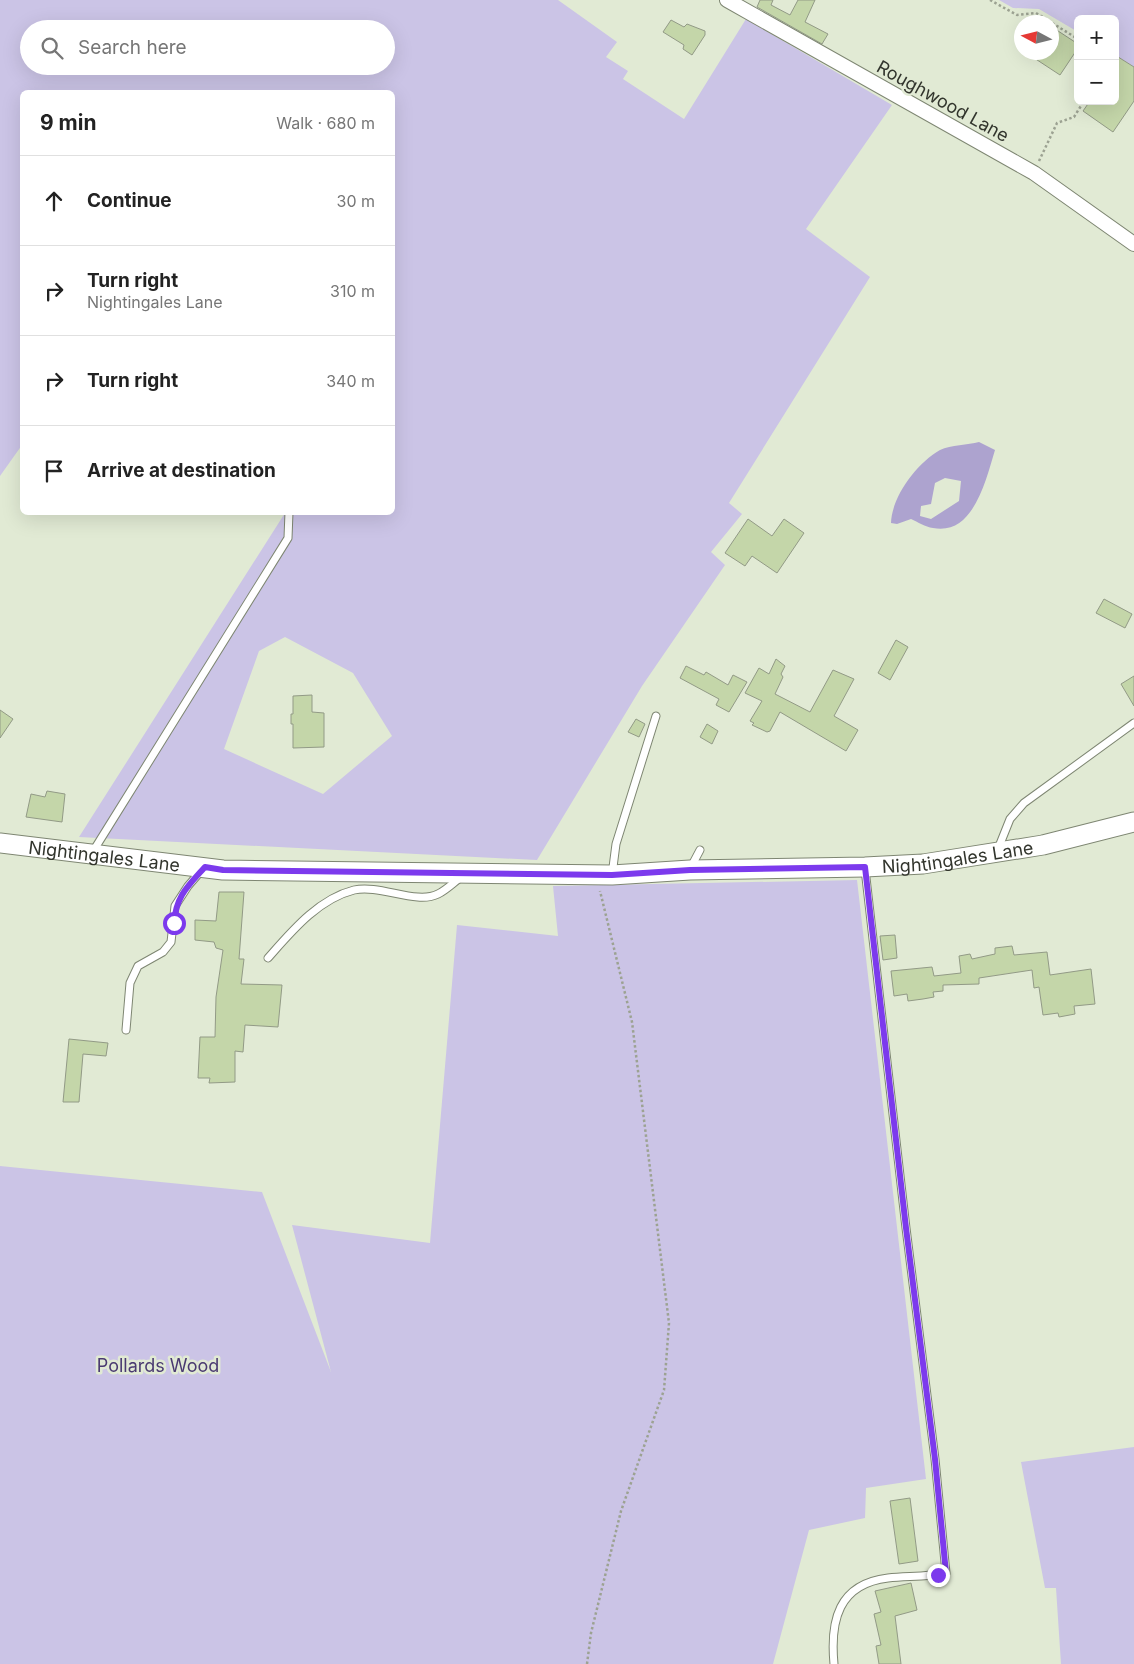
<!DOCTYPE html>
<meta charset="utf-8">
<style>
:root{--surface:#fff;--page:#f6f6f6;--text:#222;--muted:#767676;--line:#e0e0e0}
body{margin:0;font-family:Inter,sans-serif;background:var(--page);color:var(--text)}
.controls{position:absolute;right:15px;top:15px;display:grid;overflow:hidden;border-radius:8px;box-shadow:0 5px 20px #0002}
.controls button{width:45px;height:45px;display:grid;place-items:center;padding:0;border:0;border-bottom:1px solid var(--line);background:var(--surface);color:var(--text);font:25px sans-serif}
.compass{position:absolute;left:1014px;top:15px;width:45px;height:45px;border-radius:50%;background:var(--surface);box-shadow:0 5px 20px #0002;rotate:277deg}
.stop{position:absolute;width:15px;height:15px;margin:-11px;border:4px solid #7c3aed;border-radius:50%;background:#fff}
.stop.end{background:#7c3aed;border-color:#fff;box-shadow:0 1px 5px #0008}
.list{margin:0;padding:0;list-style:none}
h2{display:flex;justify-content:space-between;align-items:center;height:65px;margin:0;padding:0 20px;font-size:21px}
h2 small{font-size:16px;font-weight:400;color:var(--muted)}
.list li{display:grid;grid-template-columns:32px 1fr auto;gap:15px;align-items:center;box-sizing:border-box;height:90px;padding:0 20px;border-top:1px solid var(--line)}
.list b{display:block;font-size:19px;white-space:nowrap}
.list p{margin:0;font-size:16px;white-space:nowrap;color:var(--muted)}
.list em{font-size:16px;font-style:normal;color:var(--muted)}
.icon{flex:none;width:28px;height:28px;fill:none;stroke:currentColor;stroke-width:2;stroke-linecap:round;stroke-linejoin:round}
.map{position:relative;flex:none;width:1134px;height:1664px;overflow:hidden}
.search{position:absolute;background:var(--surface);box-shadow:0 5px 20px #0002;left:20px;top:20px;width:375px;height:55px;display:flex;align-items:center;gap:12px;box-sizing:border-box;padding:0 18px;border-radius:28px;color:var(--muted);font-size:19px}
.panel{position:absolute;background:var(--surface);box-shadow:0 5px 20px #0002;left:20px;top:90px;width:375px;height:425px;border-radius:8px}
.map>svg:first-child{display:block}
</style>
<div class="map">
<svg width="1134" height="1664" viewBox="0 0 1134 1664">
<rect width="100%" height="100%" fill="#e1ead4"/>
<g fill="#cbc4e6" fill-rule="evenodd">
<path d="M0 0H558L617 42 606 57 628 71 623 79 684 119 746 19 892 105 806 229 870 277 729 503 742 514 711 552 725 565 642 686 537 860 79 837 285 513 392 512V92H22V445L0 476ZM29 29H386V66H29ZM285 637 353 673 392 736 323 794 224 749 259 651Z"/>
<path d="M999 0H1134V67L1115 55V19H1078V32L1039 9 1013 8Z"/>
<path d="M857 880 926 1479 866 1488 865 1518 809 1530 773 1664H0V1166L262 1192 331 1372 292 1225 430 1243 457 925 558 936 553 886Z"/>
<path d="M1134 1447V1664H1061L1056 1588H1045L1021 1462Z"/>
</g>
<path fill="#ada3cf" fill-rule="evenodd" d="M979 442 995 450C986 479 974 536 933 528 925 527 918 522 911 519L897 524 891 523C892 496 917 463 940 450 951 445 968 445 979 442ZM945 478 961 481 959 501 931 519 920 516 921 506 931 504 935 483Z"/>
<g fill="#c4d6a9" stroke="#929a86">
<path d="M760 0H773L771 5 790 15 798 0H815L805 22 828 34 822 44 757 7Z"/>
<path d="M671 20 684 27 687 24 705 31V35L692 55 683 49 684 45 663 32Z"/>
<path d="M1052 27 1078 44V48L1060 75 1025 52H1052Z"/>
<path d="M1115 55 1134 67V101L1113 132 1083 111 1090 101H1115Z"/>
<path d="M748 519 772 536 784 519 804 533 777 573 752 556 745 566 725 553Z"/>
<path d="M1104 599 1132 614 1125 628 1096 613Z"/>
<path d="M896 640 908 647 890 680 878 673Z"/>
<path d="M776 659 785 666 781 674 783 677 775 694 810 712 833 670 854 679 834 716 858 730 846 751 780 712 770 731 767 732 752 725 754 723 750 721 762 701 745 693 759 668 769 674Z"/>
<path d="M686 666 704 675 706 672 728 685 733 675 747 682 729 712 716 705 719 699 680 678Z"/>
<path d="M1134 676V706L1121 684Z"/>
<path d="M312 695V712L324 713V747L293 748V724H291V714H293V696Z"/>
<path d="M0 710 13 719 0 738Z"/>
<path d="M636 719 645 724 639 737 628 732Z"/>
<path d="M707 724 718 731 712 744 700 737Z"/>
<path d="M47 791 65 794 62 822 26 817 31 794 45 797Z"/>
<path d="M219 892H244L239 959H244L241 984 282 985 278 1027 245 1025 243 1052 235 1051V1082L209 1083 210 1078H198L200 1037H215L216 997 223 950 216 948 214 942 195 940V920L216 921Z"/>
<path d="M895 935 897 958 883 960 880 936Z"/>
<path d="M1012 946 1014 955 1047 952 1050 975 1091 969 1095 1004 1074 1006 1075 1014 1059 1017 1058 1013 1043 1015 1039 987 1034 988 1032 970 979 978V984L943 985V991L933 992 934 997 923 999 908 1001 907 994 894 996 891 971 932 967 934 976 961 973 959 956 970 954 972 959 995 954V948Z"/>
<path d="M69 1039 108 1043 106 1056 83 1054 79 1102H63Z"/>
<path d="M910 1498 918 1561 899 1564 890 1501Z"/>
<path d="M911 1583 917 1610 895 1616 901 1664H879L876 1646 881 1645 874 1614 881 1612 875 1591Z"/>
</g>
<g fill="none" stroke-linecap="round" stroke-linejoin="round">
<defs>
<g id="lane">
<path d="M998 849 1010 819 1024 803 1134 723"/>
<path d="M92 853 288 538 289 512"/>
<path d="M691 867 700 850"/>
<path d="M612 875 616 844 656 716"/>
<path d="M268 958C291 932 318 899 354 890 380 884 416 905 438 894 446 890 453 883 460 878"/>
<path d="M126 1030 130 983 138 966 163 952 171 942 175 906 188 886 201 871"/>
<path d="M834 1664C830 1621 838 1584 888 1578 908 1576 927 1577 946 1573L935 1459 906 1228 865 869"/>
</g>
<path id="street" d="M727 0 1034 173 1134 244"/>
<g id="secondary">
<path id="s1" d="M0 843 223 870 612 875 690 870 865 867 923 864 1043 845 1134 822"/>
</g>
</defs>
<use href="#lane" stroke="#7e8672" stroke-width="9"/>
<use href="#street" stroke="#7e8672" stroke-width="16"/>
<use href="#secondary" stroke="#7e8672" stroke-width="21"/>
<g stroke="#9ca292" stroke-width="2.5" stroke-dasharray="2.5 2.5" stroke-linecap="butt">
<path d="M990 0 1017 15 1036 13 1051 22"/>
<path d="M1052 23 1078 39"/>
<path d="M1039 161 1057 123 1074 117 1084 101"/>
<path d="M587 1664 591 1633 621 1511 664 1390 669 1323 632 1022 600 891"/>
</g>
<use href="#lane" stroke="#fff" stroke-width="7"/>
<use href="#street" stroke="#fff" stroke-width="14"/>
<use href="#secondary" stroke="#fff" stroke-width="19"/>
</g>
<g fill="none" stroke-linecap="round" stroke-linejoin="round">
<path stroke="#7c3aed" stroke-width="6" d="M174 923C176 896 188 886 205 867L223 870 612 875 690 870 865 867 906 1228 935 1459 946 1573 938 1575"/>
</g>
<g text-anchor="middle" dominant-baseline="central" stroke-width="5" stroke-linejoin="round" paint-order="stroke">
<g font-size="18" fill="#32352d" stroke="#e1ead4">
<text transform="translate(943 101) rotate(29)">Roughwood Lane</text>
<text stroke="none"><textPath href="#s1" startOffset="105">Nightingales Lane</textPath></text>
<text stroke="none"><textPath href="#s1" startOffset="960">Nightingales Lane</textPath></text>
</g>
<g font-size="18" fill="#4a3a71" stroke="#e1ead4">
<text x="158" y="1365">Pollards Wood</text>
</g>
</g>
</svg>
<div class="controls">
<button>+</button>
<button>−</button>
</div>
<svg class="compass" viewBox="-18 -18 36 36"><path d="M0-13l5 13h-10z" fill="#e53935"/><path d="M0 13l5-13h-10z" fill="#767676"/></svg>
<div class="stop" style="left:174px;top:923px"></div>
<div class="stop end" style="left:938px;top:1575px"></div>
<div class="search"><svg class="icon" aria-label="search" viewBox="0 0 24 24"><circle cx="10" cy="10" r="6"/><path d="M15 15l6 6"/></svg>Search here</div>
<section class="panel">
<h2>9 min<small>Walk · 680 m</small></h2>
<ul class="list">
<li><svg class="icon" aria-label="ahead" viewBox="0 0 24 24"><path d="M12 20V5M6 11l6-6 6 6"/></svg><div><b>Continue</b></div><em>30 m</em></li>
<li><svg class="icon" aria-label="right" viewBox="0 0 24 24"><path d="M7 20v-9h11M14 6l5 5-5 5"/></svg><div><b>Turn right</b><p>Nightingales Lane</p></div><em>310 m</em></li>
<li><svg class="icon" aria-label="right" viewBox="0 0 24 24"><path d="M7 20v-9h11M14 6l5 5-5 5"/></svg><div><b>Turn right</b></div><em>340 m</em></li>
<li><svg class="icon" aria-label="arrive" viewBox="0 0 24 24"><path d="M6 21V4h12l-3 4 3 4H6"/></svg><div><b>Arrive at destination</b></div></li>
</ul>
</section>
</div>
